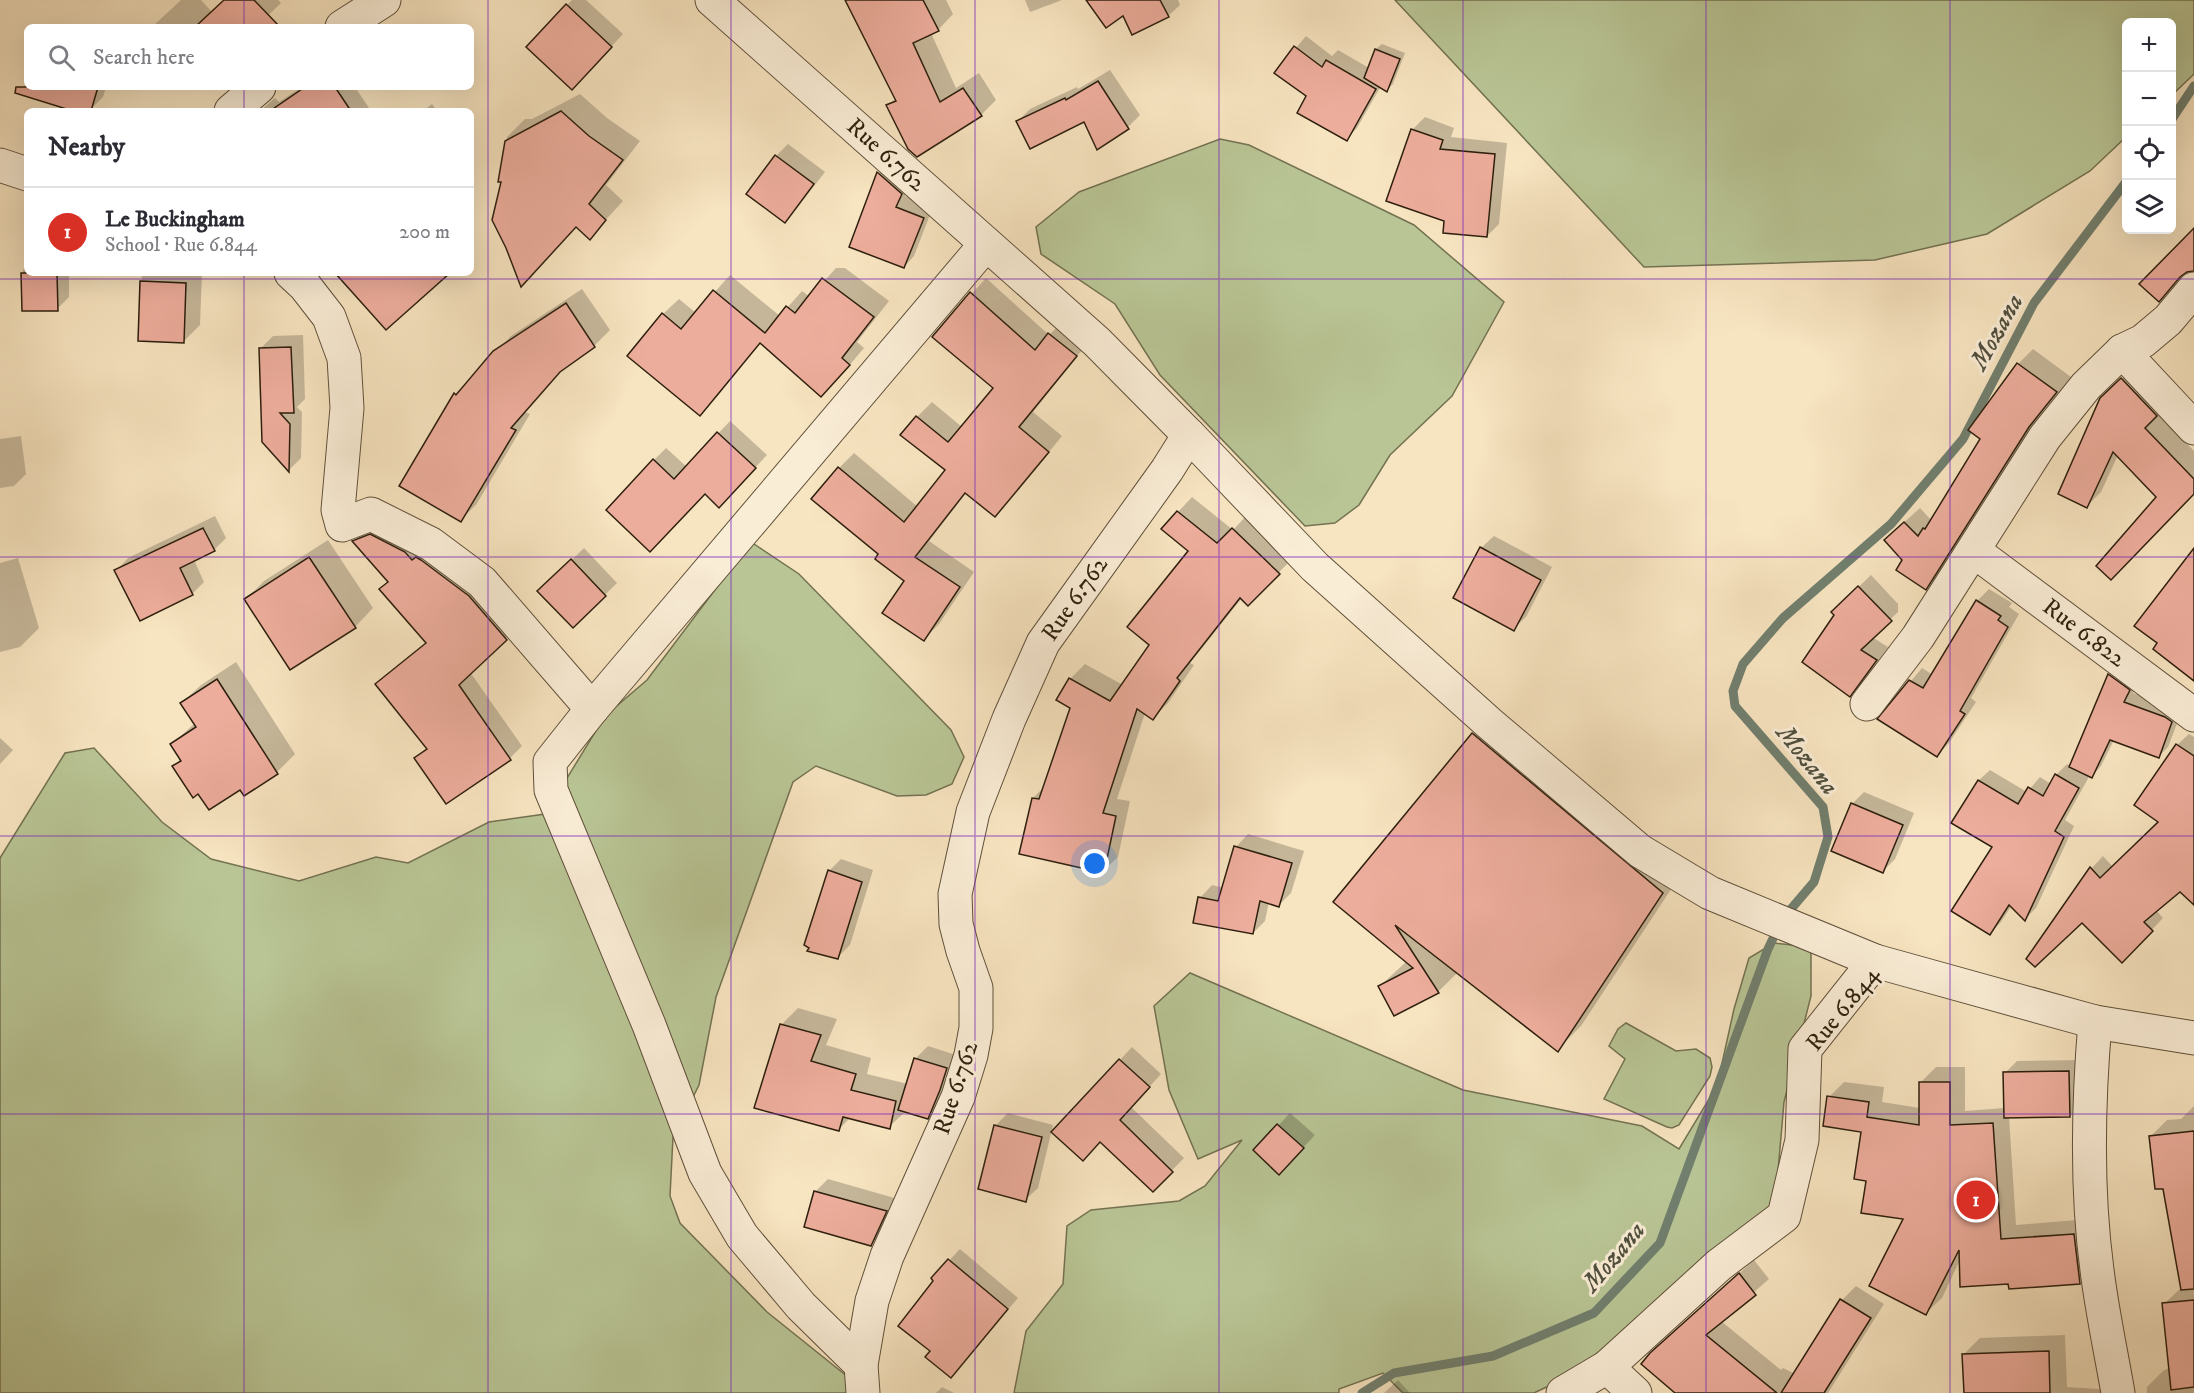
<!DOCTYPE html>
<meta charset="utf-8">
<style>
:root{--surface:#fff;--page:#f7f7f7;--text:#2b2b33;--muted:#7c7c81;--line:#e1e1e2;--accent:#d93025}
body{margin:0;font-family:"IM FELL DW Pica",serif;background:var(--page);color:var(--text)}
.controls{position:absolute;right:18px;top:18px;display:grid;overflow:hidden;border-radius:9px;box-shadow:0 6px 24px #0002}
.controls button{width:54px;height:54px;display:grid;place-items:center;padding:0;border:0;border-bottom:2px solid var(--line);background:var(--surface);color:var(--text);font:30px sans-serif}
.you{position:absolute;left:1095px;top:864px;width:21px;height:21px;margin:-15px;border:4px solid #fff;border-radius:50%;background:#1a73e8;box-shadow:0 0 0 9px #1a73e833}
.badge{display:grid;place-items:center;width:39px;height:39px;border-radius:50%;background:var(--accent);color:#fff;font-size:20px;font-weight:700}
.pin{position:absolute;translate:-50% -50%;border:3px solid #fff;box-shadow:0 2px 6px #0006}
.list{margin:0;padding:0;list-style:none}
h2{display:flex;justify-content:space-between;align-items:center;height:78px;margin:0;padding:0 24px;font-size:26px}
h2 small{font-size:20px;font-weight:400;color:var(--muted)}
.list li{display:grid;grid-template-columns:39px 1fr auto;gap:18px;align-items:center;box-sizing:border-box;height:90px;padding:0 24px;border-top:2px solid var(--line)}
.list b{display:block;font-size:22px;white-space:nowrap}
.list p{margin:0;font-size:20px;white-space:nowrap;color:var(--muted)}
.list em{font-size:20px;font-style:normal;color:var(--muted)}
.icon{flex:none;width:33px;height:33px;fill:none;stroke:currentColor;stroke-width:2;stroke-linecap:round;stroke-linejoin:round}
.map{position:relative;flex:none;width:2194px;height:1393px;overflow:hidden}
.search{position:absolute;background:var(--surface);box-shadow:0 6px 24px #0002;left:24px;top:24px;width:450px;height:66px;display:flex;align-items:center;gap:15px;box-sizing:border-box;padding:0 21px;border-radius:9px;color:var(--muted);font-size:22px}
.panel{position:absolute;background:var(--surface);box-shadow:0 6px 24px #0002;left:24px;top:108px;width:450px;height:168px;border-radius:9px}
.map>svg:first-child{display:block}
</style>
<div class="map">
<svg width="2194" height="1393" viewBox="0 0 2194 1393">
<rect width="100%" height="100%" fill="#f7e4c0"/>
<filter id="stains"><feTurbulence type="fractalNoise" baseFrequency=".00333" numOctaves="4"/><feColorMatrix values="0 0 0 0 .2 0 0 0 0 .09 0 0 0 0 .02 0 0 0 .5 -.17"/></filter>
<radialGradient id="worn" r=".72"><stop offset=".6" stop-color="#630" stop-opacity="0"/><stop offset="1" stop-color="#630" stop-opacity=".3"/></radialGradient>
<g fill="#b9c595" stroke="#737251" stroke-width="1.5">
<path d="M1395 0H2194V74L2172 95V22H2126V137L2090 171 1987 234 1875 260 1644 267Z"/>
<path d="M1220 139 1249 145 1414 225 1504 302 1452 396 1390 455 1359 505 1335 523 1305 526 1160 375 1115 304 1041 254 1036 227 1079 192Z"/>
<path d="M751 542 799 574 951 730 964 757 952 784 926 795 897 796 816 766 793 782 716 997 699 1085 673 1137 670 1196 680 1223 767 1312 858 1385 864 1393H0V858L65 753 94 748 162 822 211 859 299 881 376 857 408 863 489 822 545 814 605 716 647 680Z"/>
<path d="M1774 943 1811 947V996L1784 1102 1775 1206 1576 1373 1534 1393H1403L1383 1373 1339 1389V1393H1014L1026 1331 1063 1284 1067 1226 1091 1210 1179 1201 1205 1186 1242 1140 1198 1159 1169 1090 1154 1006 1190 973 1463 1090 1642 1126 1679 1149 1717 1086 1734 1009 1749 958Z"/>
<path d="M1626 1023 1676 1051 1696 1049 1710 1058 1712 1067 1710 1076 1679 1125 1672 1128 1667 1127 1604 1099 1625 1059 1609 1046 1618 1029Z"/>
</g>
<g fill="#0003">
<path d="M181 0H201L212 12 225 0H278L281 3 256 27H152Z"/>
<path d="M572 0H586L623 34 584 76 528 47Z"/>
<path d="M846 0H946L953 14 938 30 931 33 956 88 979 73 996 100 981 115 888 106 896 98Z"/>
<path d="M1025 0H1062L1030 12Z"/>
<path d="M1088 0H1178L1180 5 1168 16 1124 14Z"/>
<path d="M1306 36 1332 56 1338 50 1369 68 1376 49 1382 44 1405 53 1393 84 1387 90 1381 86 1357 128 1347 139 1308 96 1276 72Z"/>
<path d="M1110 70 1140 115 1128 127 1098 148 1085 120 1018 121 1030 109 1077 87 1078 89Z"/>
<path d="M50 87H106L103 97 90 110Z"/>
<path d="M302 87H355L371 111H260L275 98 279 102Z"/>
<path d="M580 94 607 118 640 141 606 185 623 201 590 237 576 225 499 181 507 137 525 119H532Z"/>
<path d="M432 104 437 111H423Z"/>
<path d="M1425 117 1454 128 1451 137 1507 143 1499 224 1487 236 1446 220 1412 130Z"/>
<path d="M788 144 825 172 797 208 785 221 776 156Z"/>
<path d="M889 162 912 183 905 196 933 207 914 256 904 267 851 246 879 173Z"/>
<path d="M27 266V273H69V297L57 309H23V270Z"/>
<path d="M836 268H845L889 301 857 342 864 348 837 380 821 395 761 342 716 398 700 414 663 314 679 299 696 313 730 275 780 316 802 291 810 297Z"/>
<path d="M142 273H202L200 325 183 342 140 339Z"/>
<path d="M986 278 1049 335 1064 320 1090 340 1033 412 1062 436 1010 500 995 515 967 492 929 541 974 572 939 624 924 639 906 581 880 554 839 468 854 453 918 507 947 469 917 417 932 402 962 427 995 388 934 336Z"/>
<path d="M582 289 610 330 594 346 564 367 525 412 530 414 476 505 460 520 455 394 511 336Z"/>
<path d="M303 335 305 399 297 407 302 412 301 458 289 470 264 441 261 348 273 336Z"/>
<path d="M2033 349 2071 377 2044 410 1940 573 1926 588 1904 560 1900 526 1920 508 1932 521 1982 438 2018 364Z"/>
<path d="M2136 365 2169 401 2157 413 2194 451V492L2158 497 2118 455 2101 492 2087 506 2102 399Z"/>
<path d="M730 421 767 455 731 493 705 492 650 550 654 460 666 448 687 467Z"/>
<path d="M21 436 26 474 14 486 0 488V439Z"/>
<path d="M1192 497 1233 530 1248 514 1293 558 1248 604 1242 598 1190 663 1194 665 1168 703 1153 718 1145 713 1117 799 1130 801 1118 857 1103 871 1033 798 1045 786 1072 707 1058 699 1070 679 1085 664 1123 685 1151 645 1190 551 1178 512Z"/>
<path d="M215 516 226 538 214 550 194 560 204 582 192 594 116 571 128 558Z"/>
<path d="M383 523 518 626 470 672 522 746 510 758H416L427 747 377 684 427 642 389 581 354 541 366 530Z"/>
<path d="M1494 536 1552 567 1526 617 1513 629 1481 548Z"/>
<path d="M328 540 373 608 355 627 245 600 264 581Z"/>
<path d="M584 548 617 583 573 626 552 579Z"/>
<path d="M18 558 39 628 20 647 0 652V563Z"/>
<path d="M1871 575 1898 604V612L1872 637 1888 647 1862 683 1850 695 1845 600Z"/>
<path d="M1989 589 2012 603 2009 607 2019 614 1971 698 1976 702 1949 743 1937 755 1879 719 1922 668 1933 675 1977 601Z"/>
<path d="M236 662 295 754 277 772 240 787 199 792 174 766 181 759 172 744 195 723 182 703 201 685Z"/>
<path d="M2118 666 2138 681 2133 693 2175 708 2181 713 2168 747 2159 756 2114 740 2101 766 2092 776 2090 775 2065 820 2074 826 2036 908 2025 919 2012 905 2001 922 1990 933 1994 847 1953 822 1979 780 1990 770 2027 792 2040 777 2051 784 2056 775 2067 764 2071 766 2109 675Z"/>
<path d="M1496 710 1685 868 1581 1026 1557 1050 1458 972 1438 992 1394 1014 1380 986 1407 961 1335 902 1473 734Z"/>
<path d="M2189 734 2194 737V888L2180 890 2156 910 2163 918 2134 949 2082 920 2028 959 2092 868 2103 856 2113 867 2160 821 2177 745Z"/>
<path d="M0 738 13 750 0 764Z"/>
<path d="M1864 792 1914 813 1895 859 1883 871 1852 804Z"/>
<path d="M1248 834 1304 851 1291 893 1279 905 1269 902 1265 921 1253 933 1200 898 1212 885 1224 888 1236 847Z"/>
<path d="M841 859 873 870 850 945 838 957 829 871Z"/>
<path d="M798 1008 837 1019 826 1045 871 1058 867 1074 908 1084 916 1058 928 1046 959 1056 940 1105 927 1117 906 1111 889 1127 850 1118 839 1129 781 1025Z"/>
<path d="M1132 1047 1161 1074 1131 1107 1184 1158 1153 1190 1101 1140 1054 1132Z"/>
<path d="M2081 1060 2082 1104 2070 1116 2009 1117 2016 1225 2089 1219 2095 1267 2079 1282H2009L1960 1260 1942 1298 1926 1313 1905 1218 1868 1179 1863 1131 1829 1097 1844 1082 1884 1087 1882 1102 1920 1108V1083L1936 1067H1965V1111L2005 1108V1073L2017 1061Z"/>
<path d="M2194 1106V1393H2147V1387L2163 1371 2170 1367 2164 1304 2182 1287 2164 1187 2150 1137 2167 1120 2181 1119Z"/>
<path d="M1008 1113 1053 1125 1038 1188 1025 1200 980 1188 996 1125Z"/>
<path d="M1290 1113 1315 1135 1291 1161 1255 1150Z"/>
<path d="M828 1179 898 1199 883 1232 871 1244 806 1226 816 1191Z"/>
<path d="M960 1249 1018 1298 950 1376 932 1351 935 1280 933 1278Z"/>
<path d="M1754 1260 1769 1279 1721 1321 1781 1370 1783 1368 1795 1374 1842 1300 1856 1286 1884 1304 1828 1393H1678L1666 1339Z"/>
<path d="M2065 1335 2067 1387 2115 1390V1393H1965L1964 1354 1980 1338Z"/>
<path d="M1398 1380 1410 1393H1384Z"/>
<path d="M942 1387 954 1393H936Z"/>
</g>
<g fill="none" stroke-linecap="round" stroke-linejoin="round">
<g stroke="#717f6e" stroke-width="9">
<path d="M2172 119 2194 86"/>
<path d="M1785 916 1814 882 1828 837 1823 807 1735 706 1733 691 1743 664 1783 618 1891 524 1963 439 2034 303 2126 182"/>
<path d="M1362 1393 1394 1373 1493 1356 1594 1313 1660 1243 1768 949 1778 928"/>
</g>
</g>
<g fill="#edad9c" stroke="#2d1f0d" stroke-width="1.5">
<path d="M224 0H254L280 27H195Z"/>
<path d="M845 0H923L939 31 913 43 940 102 963 88 982 116 917 157 908 149 886 105 896 101Z"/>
<path d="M1086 0H1160L1169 17 1132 35 1123 16 1106 28Z"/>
<path d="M566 4 612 47 572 90 526 47Z"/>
<path d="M1294 46 1322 67 1326 60 1376 89 1347 141 1297 113 1306 96 1274 73Z"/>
<path d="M1375 49 1400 59 1387 92 1364 78Z"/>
<path d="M1098 81 1129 129 1097 150 1084 122 1030 149 1016 121 1065 98 1066 100Z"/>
<path d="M16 87H98L91 111H73L15 93Z"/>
<path d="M305 87H335L351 111H270Z"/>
<path d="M561 111 589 136 623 160 589 204 606 220 590 240 576 227 521 287 506 248 492 220 501 182H498L505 141Z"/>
<path d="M1411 129 1443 140 1440 149 1495 154 1487 237 1443 233 1444 221 1386 201Z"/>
<path d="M775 155 814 184 785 223 746 194Z"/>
<path d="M877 172 902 194 896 207 924 218 904 268 849 247Z"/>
<path d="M2194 228V271L2187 272 2180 277 2159 302 2139 284Z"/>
<path d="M21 273H57L58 311H22Z"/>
<path d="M335 273H450L386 330Z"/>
<path d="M822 278 874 317 842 358 850 365 821 397 760 343 700 416 627 356 662 313 681 329 713 290 765 333 786 306 795 313Z"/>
<path d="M140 281 186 283 184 343 138 341Z"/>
<path d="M970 292 1035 350 1048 333 1077 356 1019 427 1049 452 995 517 965 493 915 557 960 587 924 641 882 613 904 581 875 559 878 554 811 499 838 467 904 522 945 470 900 435 916 416 948 442 993 388 932 337Z"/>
<path d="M566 303 595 347 560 372 511 428 516 430 461 522 399 486 454 393 456 395 493 351Z"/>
<path d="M291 347 294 413H280L290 424 289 472 262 442 259 348Z"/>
<path d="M2017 363 2057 392 2029 427 1926 590 1896 570 1902 560 1884 540 1904 522 1918 536 1923 528 1925 529 1980 439 1968 430Z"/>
<path d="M2121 378 2157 416 2145 428 2194 479V494L2111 580 2096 566 2156 497 2113 452 2087 508 2058 494 2100 398Z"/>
<path d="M717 432 756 468 719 508 705 494 650 552 606 510 653 459 674 479Z"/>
<path d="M1177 511 1217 543 1232 528 1280 574 1248 606 1240 598 1177 678 1180 681 1153 720 1137 709 1103 813 1116 816 1104 873 1019 854 1032 798 1039 799 1070 708 1056 700 1069 678 1110 701 1149 645 1127 627 1188 551 1161 529Z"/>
<path d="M203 528 215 551 180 568 193 595 140 621 114 570Z"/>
<path d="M370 534 405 552 412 560 416 557 421 560 469 596 507 640 459 685 511 760 446 804 414 758 427 749 375 684 426 643 379 589 388 582 352 541Z"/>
<path d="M1480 547 1541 580 1514 631 1453 598Z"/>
<path d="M2194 548V681L2153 649 2157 643 2134 626Z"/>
<path d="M309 557 356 628 290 670 244 599Z"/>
<path d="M571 559 606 596 573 628 537 591Z"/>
<path d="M1858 586 1892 621 1861 650 1877 660 1850 697 1802 662 1834 615 1831 612Z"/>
<path d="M1976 600 2001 616 1998 620 2008 627 1960 711 1965 714 1937 757 1877 719 1909 680 1923 688Z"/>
<path d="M2108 674 2130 690 2124 702 2165 717 2172 722 2159 758 2110 740 2092 778 2069 767Z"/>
<path d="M217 679 278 774 244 796 240 790 209 810 198 794 193 798 172 766 181 761 170 744 196 727 180 703Z"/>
<path d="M1472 733 1663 893 1558 1052 1395 925 1439 993 1394 1016 1378 986 1413 968 1333 902Z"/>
<path d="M2176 744 2194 756V905L2180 892 2144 922 2153 931 2122 963 2082 923 2035 967 2026 959 2090 867 2100 878 2158 822 2134 805Z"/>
<path d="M2055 774 2079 788 2055 831 2064 837 2025 921 2009 905 1990 935 1951 911 1992 847 1951 823 1978 780 2018 804 2028 787 2043 796Z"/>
<path d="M1851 803 1903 825 1883 873 1831 851Z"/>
<path d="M1234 846 1292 863 1279 907 1260 901 1253 934 1193 923 1198 897 1218 901Z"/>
<path d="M828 870 862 882 838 959 807 951 809 948 804 945Z"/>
<path d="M780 1024 821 1035 811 1061 856 1074 851 1090 896 1101 890 1129 843 1117 839 1131 754 1108Z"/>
<path d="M914 1058 947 1068 940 1090 928 1119 898 1110Z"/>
<path d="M1119 1059 1150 1087 1120 1120 1173 1172 1153 1192 1100 1142 1083 1161 1051 1132Z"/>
<path d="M2069 1071 2070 1117 2004 1118 2003 1072Z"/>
<path d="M1919 1082H1950V1125L1993 1123 2001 1239 2074 1234 2080 1284 2009 1289 2008 1284 1960 1287 1959 1250 1926 1315 1869 1286 1903 1219 1861 1213 1866 1181 1854 1179 1861 1132 1823 1126 1827 1096 1869 1102 1867 1117 1919 1125Z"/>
<path d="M1277 1124 1304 1148 1279 1175 1253 1150Z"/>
<path d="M994 1125 1042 1137 1026 1202 978 1189Z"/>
<path d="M2194 1131V1289L2181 1290 2163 1189H2155L2149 1136Z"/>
<path d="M814 1191 887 1211 871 1246 804 1227Z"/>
<path d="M948 1259 1008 1309 951 1378 925 1357 930 1351 898 1326 933 1281 931 1278Z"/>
<path d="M1739 1273 1756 1295 1706 1335 1777 1393H1675L1641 1364 1650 1353Z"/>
<path d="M1840 1299 1871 1318 1824 1393H1781Z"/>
<path d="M2194 1300V1387L2171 1390 2162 1303Z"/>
<path d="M2049 1351 2050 1393H1964L1962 1354Z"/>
</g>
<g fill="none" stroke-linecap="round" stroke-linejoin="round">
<defs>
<g id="minor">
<path d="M712 0 1097 342 1189 435 1167 470 1043 643 1009 719 973 812 955 894 956 924 963 951 976 988V1028L971 1055 958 1097 887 1256 872 1301 861 1365 863 1393"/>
<path d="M342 27 384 0"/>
<path d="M231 111 259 87"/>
<path d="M0 165 27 174"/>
<path d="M291 273 305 286 329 317 344 358 347 408 338 510 342 525 371 514 431 544 482 582 592 709"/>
<path d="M2122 351 2194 428"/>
<path d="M1189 435 1315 567 1489 723 1640 851 1710 893 1875 961"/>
<path d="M1974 551 2194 715"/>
<path d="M1867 704 1918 637 2045 437 2086 386 2122 351 2143 341 2168 320 2194 289"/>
<path d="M2095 1022C2088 1105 2086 1188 2097 1270 2102 1311 2111 1352 2118 1393"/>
<path d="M861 1365 801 1306 742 1236 705 1173 649 1025 551 790 550 762 592 709 986 244"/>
<path d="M1607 1367 1635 1393"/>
<path d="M1563 1393 1607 1367 1719 1265 1784 1216 1802 1140 1805 1049 1875 961 2095 1022 2194 1038"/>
</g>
</defs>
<use href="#minor" stroke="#60503a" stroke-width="35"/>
<use href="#minor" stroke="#faedd6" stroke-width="33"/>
</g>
<path fill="none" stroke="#7b2cbf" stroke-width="1.5" stroke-opacity="0.55" d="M244 0V27M488 0V1393M731 0V1393M975 0V1393M1219 0V1393M1463 0V1393M1706 0V1393M1950 0V1393M244 87V111M244 273V1393M0 279H2194M0 557H2194M0 836H2194M0 1114H2194"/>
<g text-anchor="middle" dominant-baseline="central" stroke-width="6" stroke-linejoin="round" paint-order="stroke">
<g font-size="24" fill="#2d1f0d" stroke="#faedd6">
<text transform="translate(886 155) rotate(42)">Rue 6.762</text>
<text transform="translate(1075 599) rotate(-55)">Rue 6.762</text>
<text transform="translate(2084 633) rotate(37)">Rue 6.822</text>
<text transform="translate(1843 1009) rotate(-51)">Rue 6.844</text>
<text transform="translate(956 1088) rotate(-72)">Rue 6.762</text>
</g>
<g font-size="26" font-style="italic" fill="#4f4f3e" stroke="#faedd6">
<text transform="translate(1997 332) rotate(-61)">Mozana</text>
<text transform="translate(1807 760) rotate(51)">Mozana</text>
<text transform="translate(1614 1257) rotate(-50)">Mozana</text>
</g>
</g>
<rect width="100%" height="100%" filter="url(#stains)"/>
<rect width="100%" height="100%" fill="url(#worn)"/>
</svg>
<div class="controls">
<button>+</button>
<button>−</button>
<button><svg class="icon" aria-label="locate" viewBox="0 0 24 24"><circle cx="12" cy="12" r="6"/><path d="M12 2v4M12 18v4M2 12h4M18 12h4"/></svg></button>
<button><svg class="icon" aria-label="layers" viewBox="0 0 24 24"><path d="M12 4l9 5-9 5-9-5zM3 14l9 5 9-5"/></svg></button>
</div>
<div class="you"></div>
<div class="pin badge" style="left:1976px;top:1200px">1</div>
<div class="search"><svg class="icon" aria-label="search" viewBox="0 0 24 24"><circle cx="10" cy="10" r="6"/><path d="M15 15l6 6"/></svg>Search here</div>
<section class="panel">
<h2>Nearby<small></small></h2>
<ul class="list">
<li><span class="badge">1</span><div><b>Le Buckingham</b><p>School · Rue 6.844</p></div><em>200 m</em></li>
</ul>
</section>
</div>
